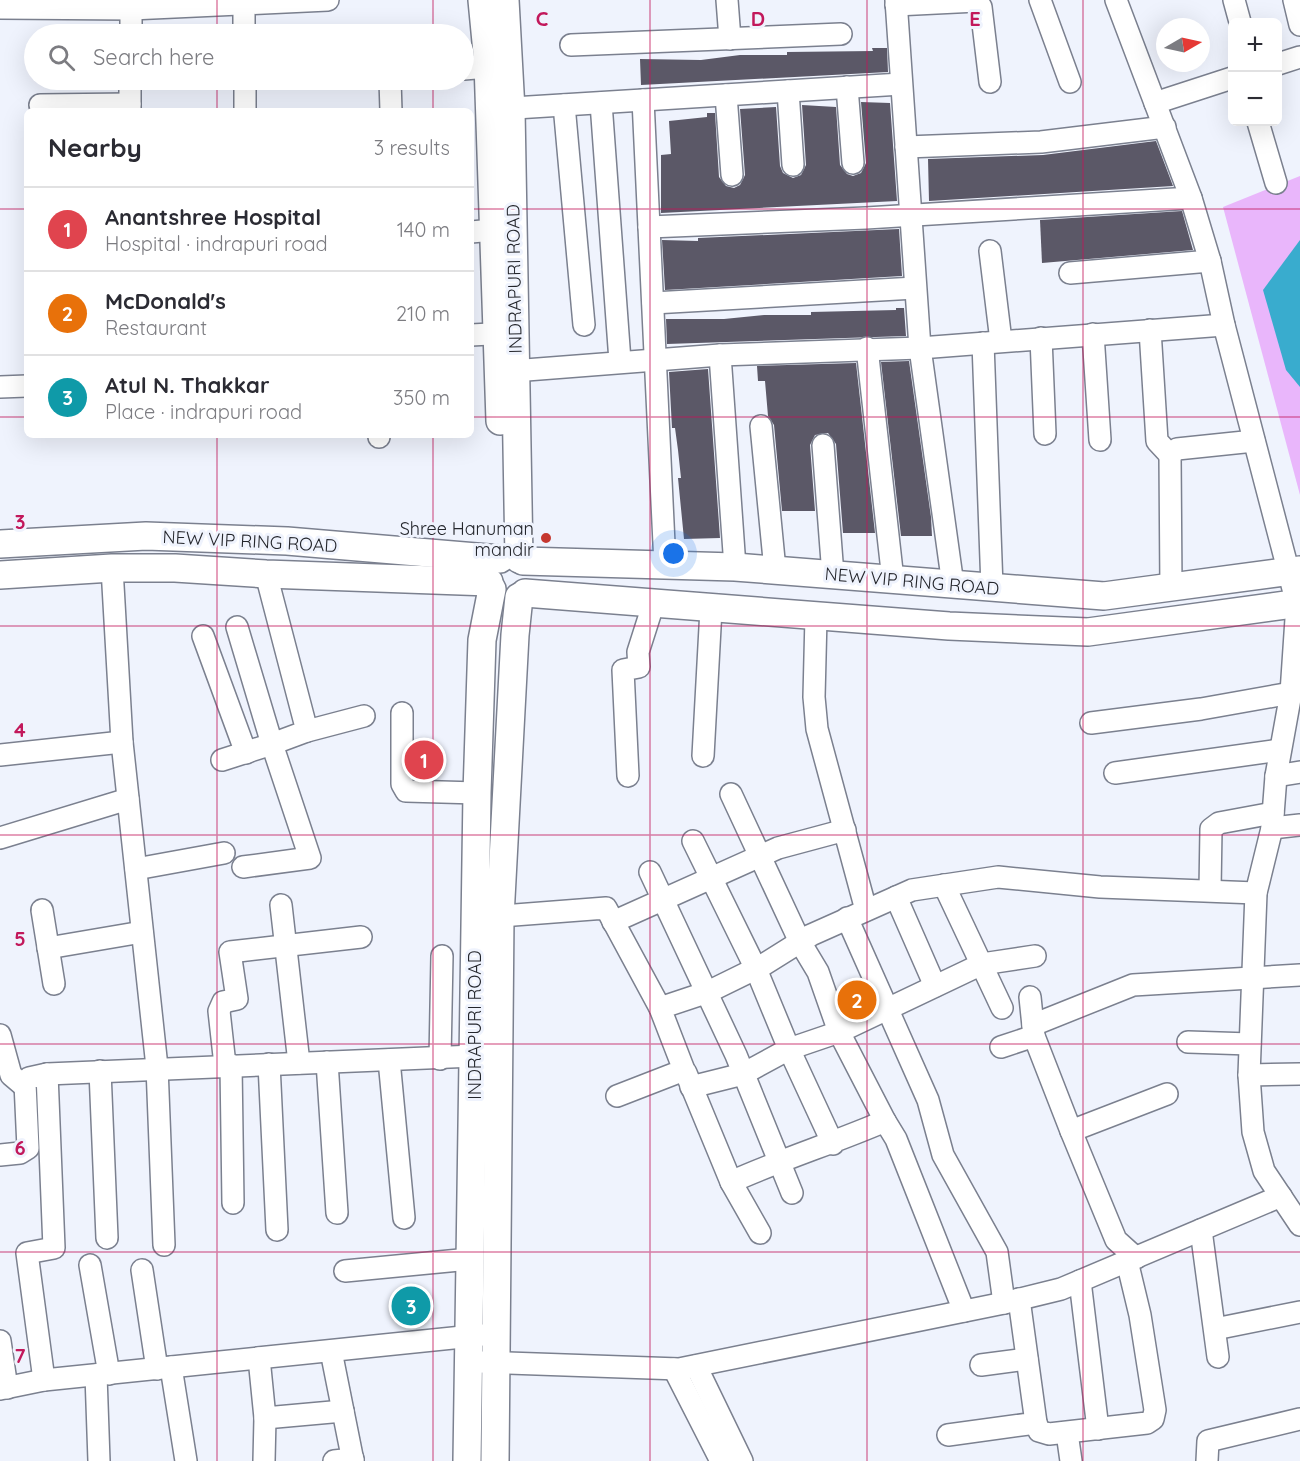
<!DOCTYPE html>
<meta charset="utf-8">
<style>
:root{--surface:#fff;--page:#f7f7f7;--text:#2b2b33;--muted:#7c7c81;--line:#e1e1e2;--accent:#ea580c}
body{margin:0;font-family:Quicksand,sans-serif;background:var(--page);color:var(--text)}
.controls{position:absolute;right:18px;top:18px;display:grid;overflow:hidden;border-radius:9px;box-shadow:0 6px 24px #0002}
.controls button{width:54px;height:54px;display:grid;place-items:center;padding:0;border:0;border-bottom:2px solid var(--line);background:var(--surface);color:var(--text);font:30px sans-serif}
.compass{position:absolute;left:1156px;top:18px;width:54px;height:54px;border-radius:50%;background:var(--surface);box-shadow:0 6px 24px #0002;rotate:81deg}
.you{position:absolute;left:674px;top:554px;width:21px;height:21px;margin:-15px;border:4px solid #fff;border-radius:50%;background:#1a73e8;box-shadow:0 0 0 9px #1a73e833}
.badge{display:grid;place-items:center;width:39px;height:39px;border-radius:50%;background:var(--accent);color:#fff;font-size:20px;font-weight:700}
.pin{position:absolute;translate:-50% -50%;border:3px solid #fff;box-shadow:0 2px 6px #0006}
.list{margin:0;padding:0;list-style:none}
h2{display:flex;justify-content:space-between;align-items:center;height:78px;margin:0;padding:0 24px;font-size:26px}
h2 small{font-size:20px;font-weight:400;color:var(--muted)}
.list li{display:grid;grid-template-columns:39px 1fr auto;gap:18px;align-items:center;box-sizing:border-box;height:84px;padding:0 24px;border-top:2px solid var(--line)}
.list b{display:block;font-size:22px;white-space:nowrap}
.list p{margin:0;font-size:20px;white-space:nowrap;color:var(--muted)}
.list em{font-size:20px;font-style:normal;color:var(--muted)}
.icon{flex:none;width:33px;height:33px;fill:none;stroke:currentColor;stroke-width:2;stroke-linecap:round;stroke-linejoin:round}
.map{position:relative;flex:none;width:1300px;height:1461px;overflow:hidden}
.search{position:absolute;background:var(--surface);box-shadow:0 6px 24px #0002;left:24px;top:24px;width:450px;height:66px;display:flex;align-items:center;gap:15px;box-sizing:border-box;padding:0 21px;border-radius:33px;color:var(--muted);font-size:22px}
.panel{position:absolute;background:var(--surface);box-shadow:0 6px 24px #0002;left:24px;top:108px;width:450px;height:330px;border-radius:9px}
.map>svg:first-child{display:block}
</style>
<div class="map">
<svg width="1300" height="1461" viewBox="0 0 1300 1461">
<rect width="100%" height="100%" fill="#eff3fd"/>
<path fill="#e9b6fb" d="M1300 176V495L1223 207Z"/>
<path fill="#39acce" d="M1300 240V387L1286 370 1263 290Z"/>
<g fill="#5b5867">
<path d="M872 48H887L888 72 641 85 640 59 701 60 740 55H787V52L873 51Z"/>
<path d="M861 102 890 103 897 201 661 213V155L671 154 669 121 707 117V113H715L719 177 726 186 734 188 740 185 745 175 740 109 776 107 780 166 783 173 793 178 801 175 806 165 802 105 836 107 840 165 847 174 853 176 861 173 866 163Z"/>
<path d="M1156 141 1173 186 929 201 928 159 1043 155Z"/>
<path d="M1182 211 1193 250 1042 263 1040 220Z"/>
<path d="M899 229 902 276 665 290 662 240 698 241V238Z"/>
<path d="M896 308H904L906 336 667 344 666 319H724L764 315H811V312L896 310Z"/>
<path d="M909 361 931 517 932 536H901L881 362Z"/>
<path d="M856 363 875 533H843L836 444 828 433 815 435 810 445 815 511H782L774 425 768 416 765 381H758L757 366Z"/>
<path d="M708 369 720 538 684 539 678 478H681L678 450 675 428H672L669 372Z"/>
<path d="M431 746 433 779 415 778V747Z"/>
</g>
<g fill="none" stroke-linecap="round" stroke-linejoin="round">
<defs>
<g id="minor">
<path d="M727 0 730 39"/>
<path d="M896 0 920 348 953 585"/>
<path d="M1040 0 1070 82"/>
<path d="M1116 0 1191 198 1210 261 1224 325 1297 604 1291 693 1276 776 1272 828 1256 893 1249 1075 1253 1132 1264 1171 1300 1225"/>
<path d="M1234 0 1240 22"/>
<path d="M1294 0 1300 25"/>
<path d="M244 5V34"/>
<path d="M896 5 977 1 981 7 990 82"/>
<path d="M0 8 131 9 328 0"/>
<path d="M131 34V9"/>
<path d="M571 45 841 34"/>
<path d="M1278 64 1300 57"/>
<path d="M464 69 488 67"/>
<path d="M245 80V111"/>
<path d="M390 80 391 111"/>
<path d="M847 87 853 163"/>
<path d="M788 91 793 165"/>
<path d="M726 95 732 175"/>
<path d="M643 100 665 565"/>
<path d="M601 103 620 361"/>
<path d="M1155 103 1232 78"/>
<path d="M40 105 130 104"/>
<path d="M564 105 584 325"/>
<path d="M498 109 901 84"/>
<path d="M130 111V80"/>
<path d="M1258 122 1276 183"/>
<path d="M906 147 1041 142 1165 127"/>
<path d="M649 227 866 218 1191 198"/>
<path d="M471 232 493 230"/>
<path d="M990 251 1001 341"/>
<path d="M1070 273 1210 261"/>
<path d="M653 303 915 288"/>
<path d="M1150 330 1157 441 1170 455"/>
<path d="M1093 334 1100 440"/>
<path d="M471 335 512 333"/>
<path d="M1041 338 1045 434"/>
<path d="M983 343 992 587"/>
<path d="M867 348 893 580"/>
<path d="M720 355 735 567"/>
<path d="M500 372 720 355 920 348 1224 325"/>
<path d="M0 387 27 386"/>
<path d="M761 426 775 570"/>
<path d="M379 435V437"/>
<path d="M823 445 833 575"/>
<path d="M112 568 122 742 157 1067 164 1245"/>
<path d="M1171 588 1170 455 1177 449 1254 441"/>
<path d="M816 617 814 697 817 729 866 910"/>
<path d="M203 636 246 753"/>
<path d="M402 713V784L406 791 477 793"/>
<path d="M1091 723 1201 709 1291 693"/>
<path d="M307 731 364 716"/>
<path d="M0 755 122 742"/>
<path d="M703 756 711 609"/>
<path d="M222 760 272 744 237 627"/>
<path d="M1115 773 1280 750"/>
<path d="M628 776 623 670 639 667 638 652 653 605"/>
<path d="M1276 776 1300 772"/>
<path d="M731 794 800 942 818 972 839 1032 982 964 1035 956"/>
<path d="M1272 828 1300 825"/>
<path d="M0 838 128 799"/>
<path d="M243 867 310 858 272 744 307 731 266 574"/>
<path d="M136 869 224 853"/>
<path d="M650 872 736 1055 792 1193"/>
<path d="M944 885 1002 1008"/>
<path d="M1210 890 1211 829 1219 823 1273 813"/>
<path d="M896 897 935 986"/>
<path d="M281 905 299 1063"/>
<path d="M42 910 54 984"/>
<path d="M487 917 606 908 660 1008"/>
<path d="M847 918 928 1100 943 1155 997 1252 1004 1303"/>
<path d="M613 922 778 848 845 830"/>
<path d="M48 948 142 932"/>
<path d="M1030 997 1034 1036 1071 1131 1116 1240 1136 1258"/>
<path d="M1033 1025 1133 985 1300 975"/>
<path d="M0 1035 11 1075 24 1086"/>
<path d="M1188 1042 1250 1044"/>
<path d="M1001 1047 1034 1036"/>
<path d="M440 1059 442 956"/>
<path d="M389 1060 404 1218"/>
<path d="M327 1062 337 1213"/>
<path d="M269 1064 277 1230"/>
<path d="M225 1065 219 1011 223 1002 237 999 230 952 361 937"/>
<path d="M231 1065 233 1203"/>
<path d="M100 1071 107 1238"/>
<path d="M686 1073 731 1182 760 1233"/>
<path d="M1249 1075 1300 1074"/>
<path d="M691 1087 743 1074 789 1049 756 969 693 841"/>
<path d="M617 1096 684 1070 660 1008 708 992 763 965 811 935 912 890 998 877 1100 887 1256 893"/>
<path d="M885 1121 896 1139 964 1311"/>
<path d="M1071 1131 1167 1094"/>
<path d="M0 1155 20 1153 28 1148 25 1083 29 1078 47 1074 474 1056"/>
<path d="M731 1182C782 1159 834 1143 885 1121L839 1032 789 1049 833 1144"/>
<path d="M1201 1230 1218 1357"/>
<path d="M90 1265 109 1374"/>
<path d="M142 1270 157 1369"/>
<path d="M345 1271 470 1259"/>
<path d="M1080 1281 1098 1429"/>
<path d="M1215 1329 1300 1312"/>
<path d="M0 1341 7 1388"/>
<path d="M331 1351 353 1461"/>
<path d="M259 1358 265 1418 343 1411"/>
<path d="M481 1362 679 1369 1004 1303 1061 1289 1281 1196"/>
<path d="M981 1365 1027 1359"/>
<path d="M696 1366 742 1461"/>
<path d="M171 1367 186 1461"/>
<path d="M674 1369 721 1461"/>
<path d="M96 1375 99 1461"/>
<path d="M44 1380 27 1253 54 1248 47 1074"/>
<path d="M0 1389 44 1380 482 1335"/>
<path d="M1036 1423 1039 1431 1049 1434 1147 1423 1153 1419 1155 1410 1140 1315 1127 1261"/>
<path d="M1067 1433 1071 1461"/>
<path d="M948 1435 1036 1423 1019 1299"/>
<path d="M264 1461 265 1418"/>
<path d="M334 1461 353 1459"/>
<path d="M1207 1461 1208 1441 1300 1419"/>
</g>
<g id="major">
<path d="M482 0 488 63 500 421"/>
<path d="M505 0 511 110 519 559"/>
<path d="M0 544 146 536 287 541 500 559"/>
<path d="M523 561 735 567 1104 596 1300 570"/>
<path d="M0 575 112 568H175L266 574 489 582"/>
<path d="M525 593 949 626 1088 632 1300 603"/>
<path d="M467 1461 477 793 482 640 492 589"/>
<path d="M495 1461 500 917 515 635 519 597"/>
</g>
</defs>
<use href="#minor" stroke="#7b808f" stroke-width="24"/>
<use href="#major" stroke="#7b808f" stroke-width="30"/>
<use href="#minor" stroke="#fff" stroke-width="21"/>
<use href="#major" stroke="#fff" stroke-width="27"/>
</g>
<path fill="none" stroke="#c2185b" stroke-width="1.5" stroke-opacity="0.55" d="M217 0V34M433 0V34M650 0V1461M867 0V1461M1083 0V1461M217 80V111M433 80V111M0 209H27M471 209H1300M0 417H27M471 417H1300M217 435V1461M433 435V1461M0 626H1300M0 835H1300M0 1044H1300M0 1252H1300"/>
<circle fill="#c5372f" stroke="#eff3fd" stroke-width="2" cx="546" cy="538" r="6"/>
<g text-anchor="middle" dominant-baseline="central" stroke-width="6" stroke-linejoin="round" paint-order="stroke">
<g font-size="18" fill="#24262c" stroke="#eff3fd">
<text transform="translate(514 279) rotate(-91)">INDRAPURI ROAD</text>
<text transform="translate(250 541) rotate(3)">NEW VIP RING ROAD</text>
<text transform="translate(912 581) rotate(5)">NEW VIP RING ROAD</text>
<text transform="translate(474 1025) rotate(-90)">INDRAPURI ROAD</text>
</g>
<g font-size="18" fill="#24262c" stroke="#eff3fd" text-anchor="end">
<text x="534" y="528">Shree Hanuman<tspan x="534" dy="21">mandir</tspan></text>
</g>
</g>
<g font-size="20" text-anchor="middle" font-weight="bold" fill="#c2185b" stroke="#eff3fd" stroke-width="6" stroke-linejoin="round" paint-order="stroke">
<text x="542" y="26">C</text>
<text x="758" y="26">D</text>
<text x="975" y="26">E</text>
<text x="20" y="529">3</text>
<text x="20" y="737">4</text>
<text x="20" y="946">5</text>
<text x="20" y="1155">6</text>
<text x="20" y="1363">7</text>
</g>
</svg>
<div class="controls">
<button>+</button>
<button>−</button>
</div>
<svg class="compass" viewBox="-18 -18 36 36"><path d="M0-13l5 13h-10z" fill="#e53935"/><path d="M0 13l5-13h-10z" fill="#7c7c81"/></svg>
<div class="you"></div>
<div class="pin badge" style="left:424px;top:760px;background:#e0444e">1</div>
<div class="pin badge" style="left:857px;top:1000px;background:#e8710a">2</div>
<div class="pin badge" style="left:411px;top:1306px;background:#0f9aa8">3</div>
<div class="search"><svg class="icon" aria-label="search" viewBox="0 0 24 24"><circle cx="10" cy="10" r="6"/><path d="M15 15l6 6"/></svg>Search here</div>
<section class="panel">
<h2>Nearby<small>3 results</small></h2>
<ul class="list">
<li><span class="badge" style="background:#e0444e">1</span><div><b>Anantshree Hospital</b><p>Hospital · indrapuri road</p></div><em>140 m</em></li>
<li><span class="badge" style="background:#e8710a">2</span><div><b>McDonald's</b><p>Restaurant</p></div><em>210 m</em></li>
<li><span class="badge" style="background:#0f9aa8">3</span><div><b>Atul N. Thakkar</b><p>Place · indrapuri road</p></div><em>350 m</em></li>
</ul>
</section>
</div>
